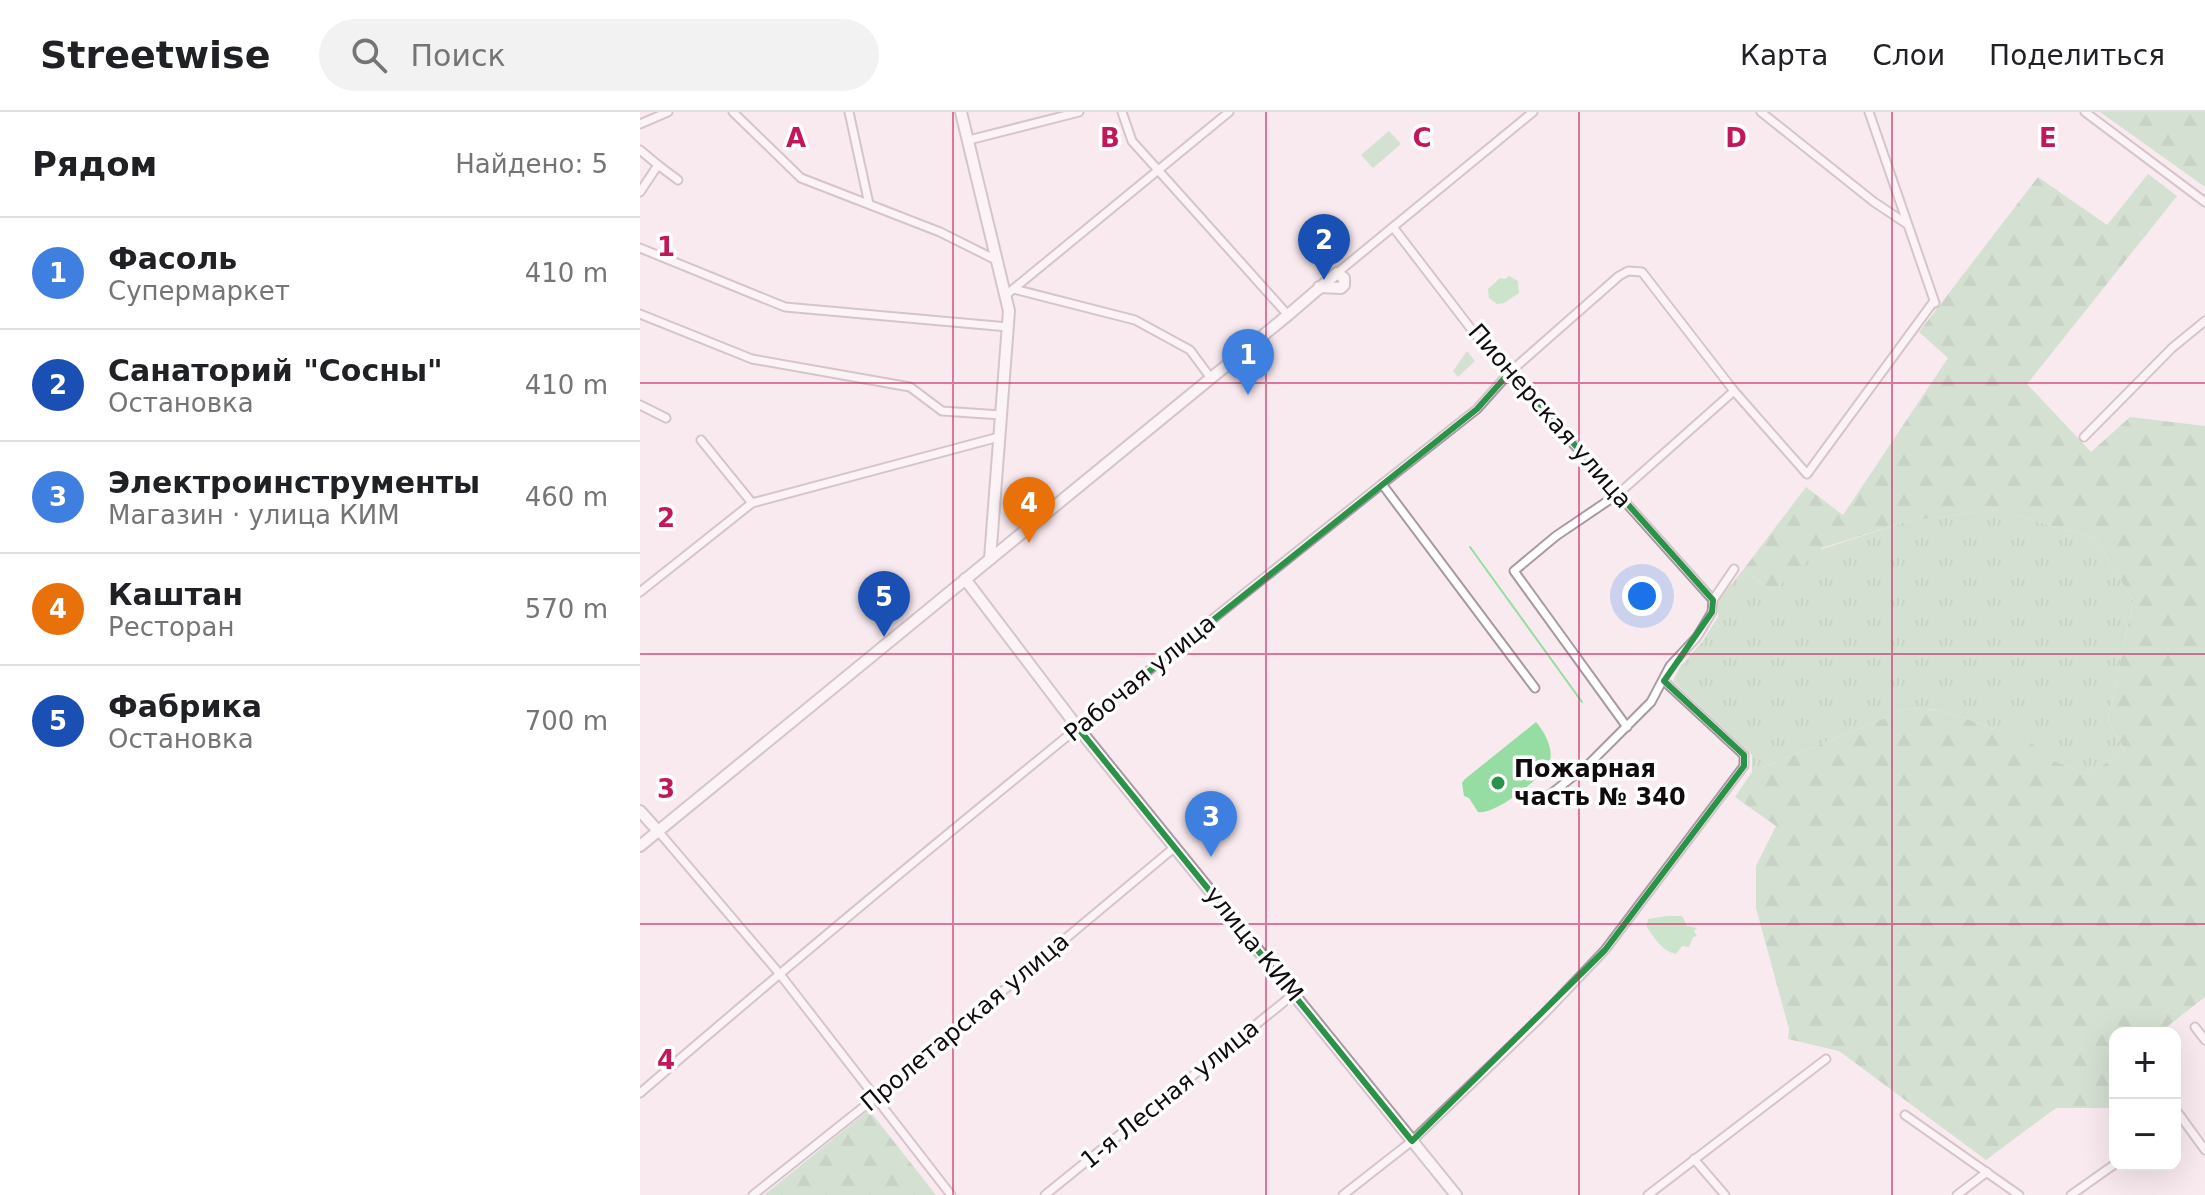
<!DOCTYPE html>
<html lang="ru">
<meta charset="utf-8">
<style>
:root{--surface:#fff;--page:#f2f2f2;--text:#202124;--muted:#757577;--line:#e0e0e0;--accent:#db2777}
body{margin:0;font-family:"DejaVu Sans",sans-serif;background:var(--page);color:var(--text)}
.controls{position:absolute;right:24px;bottom:24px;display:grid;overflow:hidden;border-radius:16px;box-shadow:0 8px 32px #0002}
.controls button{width:72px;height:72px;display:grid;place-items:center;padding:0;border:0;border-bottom:2px solid var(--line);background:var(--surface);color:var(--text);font:40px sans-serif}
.you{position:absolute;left:1002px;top:484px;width:28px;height:28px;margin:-20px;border:6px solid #fff;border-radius:50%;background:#1a73e8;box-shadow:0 0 0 12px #1a73e833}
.badge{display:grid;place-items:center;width:52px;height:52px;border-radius:50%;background:var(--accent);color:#fff;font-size:26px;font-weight:700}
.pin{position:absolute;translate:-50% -66px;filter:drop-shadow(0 2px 4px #0008)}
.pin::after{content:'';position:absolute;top:42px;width:28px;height:24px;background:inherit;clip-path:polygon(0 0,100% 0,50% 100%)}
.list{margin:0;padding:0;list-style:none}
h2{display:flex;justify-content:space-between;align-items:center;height:104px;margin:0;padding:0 32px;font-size:34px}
h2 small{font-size:26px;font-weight:400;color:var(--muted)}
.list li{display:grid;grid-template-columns:52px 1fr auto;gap:24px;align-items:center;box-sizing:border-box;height:112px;padding:0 32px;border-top:2px solid var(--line)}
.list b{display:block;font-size:30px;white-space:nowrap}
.list p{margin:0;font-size:26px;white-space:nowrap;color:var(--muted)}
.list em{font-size:26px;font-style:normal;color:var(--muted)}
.icon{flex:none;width:44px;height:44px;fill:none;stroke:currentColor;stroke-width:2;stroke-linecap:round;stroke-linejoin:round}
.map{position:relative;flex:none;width:1565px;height:1083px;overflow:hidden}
header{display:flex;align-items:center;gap:48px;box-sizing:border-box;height:112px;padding:0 40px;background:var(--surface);border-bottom:2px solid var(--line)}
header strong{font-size:38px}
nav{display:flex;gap:44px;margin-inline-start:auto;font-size:28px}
.search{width:560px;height:72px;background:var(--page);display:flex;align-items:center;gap:20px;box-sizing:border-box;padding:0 28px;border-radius:44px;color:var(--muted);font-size:30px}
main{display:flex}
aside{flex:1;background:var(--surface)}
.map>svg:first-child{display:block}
</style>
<header>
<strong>Streetwise</strong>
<div class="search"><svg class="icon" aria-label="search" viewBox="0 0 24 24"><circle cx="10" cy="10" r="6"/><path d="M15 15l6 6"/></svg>Поиск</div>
<nav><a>Карта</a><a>Слои</a><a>Поделиться</a></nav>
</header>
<main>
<aside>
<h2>Рядом<small>Найдено: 5</small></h2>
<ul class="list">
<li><span class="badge" style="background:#3f7fe0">1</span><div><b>Фасоль</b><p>Супермаркет</p></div><em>410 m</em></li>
<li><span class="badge" style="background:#1a4fb4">2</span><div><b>Санаторий &quot;Сосны&quot;</b><p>Остановка</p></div><em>410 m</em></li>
<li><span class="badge" style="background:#3f7fe0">3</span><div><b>Электроинструменты</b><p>Магазин · улица КИМ</p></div><em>460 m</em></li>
<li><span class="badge" style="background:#e8710a">4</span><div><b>Каштан</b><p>Ресторан</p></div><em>570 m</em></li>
<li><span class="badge" style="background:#1a4fb4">5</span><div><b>Фабрика</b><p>Остановка</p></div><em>700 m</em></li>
</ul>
</aside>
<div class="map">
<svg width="1565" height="1083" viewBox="0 0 1565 1083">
<defs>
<pattern id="grass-tufts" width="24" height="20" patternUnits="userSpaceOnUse" patternTransform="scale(2)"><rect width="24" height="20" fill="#a6d6ae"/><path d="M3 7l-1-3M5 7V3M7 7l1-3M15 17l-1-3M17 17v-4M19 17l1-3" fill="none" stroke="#8eb694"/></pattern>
<pattern id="forest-firs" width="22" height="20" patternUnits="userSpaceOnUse" patternTransform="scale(2)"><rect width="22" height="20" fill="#a6d6ae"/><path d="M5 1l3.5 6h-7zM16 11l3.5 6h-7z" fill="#8eb694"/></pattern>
</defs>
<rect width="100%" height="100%" fill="#f9eaef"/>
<path fill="url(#grass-tufts)" d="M1356 398 1455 426 1493 489 1468 610 1485 638 1449 663 1410 647 1393 632 1333 609 1300 598 1269 596 1112 660V643L1033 569 1040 555 1062 530 1078 505V488L1103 458 1133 479 1179 438 1268 409Z"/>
<g fill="url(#forest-firs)">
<path d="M1460 0H1565V75Z"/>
<path d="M1508 62 1537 84 1387 272 1451 340 1490 305 1565 314V885L1519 921H1475V993L1470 996H1416L1346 1048 1199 939 1148 927 1149 917 1116 796V754L1136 714 1095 685 1112 660 1269 596 1300 598 1333 609 1393 632 1410 647 1449 663 1485 638 1468 610 1493 489 1455 426 1356 398 1268 409 1182 436 1133 479 1103 458 1166 375 1203 403 1308 246 1279 220 1398 65 1467 113Z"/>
<path d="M229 998 296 1083H124Z"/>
</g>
<g fill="#a6d6ae">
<path d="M749 19 761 32 733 56 721 43Z"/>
<path d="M827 239 835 249 818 265 813 259Z"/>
</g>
<g fill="#95dda2">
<path d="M869 164 878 169 879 181 864 191 857 192 849 186 848 177 860 166 865 167Z"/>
<path d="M896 610C904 619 915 638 909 651 902 666 854 704 838 700L829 686 824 684 822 671 825 667Z"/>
<path d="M1027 804H1042L1047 814 1057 816 1054 819 1057 824 1053 825 1049 835 1042 834 1036 842C1022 839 1015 827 1007 815L1008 807Z"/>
</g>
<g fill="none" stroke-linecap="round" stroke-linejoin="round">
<path stroke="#95dda2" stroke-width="2" d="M830 435 942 590"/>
<defs>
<g id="street">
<path d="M93 0 161 66 300 120 356 148"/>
<path d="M209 0 229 92"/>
<path d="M482 0 492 29 648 203"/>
<path d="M1121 0 1234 90 1267 112"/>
<path d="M1229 0 1295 191"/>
<path d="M1445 0 1565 90"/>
<path d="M0 12 28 0"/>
<path d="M329 28 439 0"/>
<path d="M0 38 18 53 0 80"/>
<path d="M18 53 38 68"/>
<path d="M753 115 835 222 1073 488"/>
<path d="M0 136 145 195 368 215"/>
<path d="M697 161 893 0"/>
<path d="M374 177 495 208 550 238 570 265"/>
<path d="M366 183 589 0"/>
<path d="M0 202 112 247 270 275 302 299 361 303"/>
<path d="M0 293 26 306"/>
<path d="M1444 325 1532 236 1565 209"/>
<path d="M61 328 112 391"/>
<path d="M742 372 895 576"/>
<path d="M0 480 112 391 359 325"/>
<path d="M987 615 874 459 916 424 978 382 1094 279"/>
<path d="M907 685 950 651 1011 590 1030 554 1057 525 1072 500 1073 488 1094 457"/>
<path d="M18 719 139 861 311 1083"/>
<path d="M1555 915 1565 928"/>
<path d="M0 981C273 746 554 520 837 297L870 260 979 164 988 159 1002 160 1094 279 1167 362 1294 189"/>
<path d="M1535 997 1541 1005 1535 1009"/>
<path d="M1265 1003 1379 1083"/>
<path d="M1541 1005 1565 1038"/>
<path d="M1054 1047 1085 1083"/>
<path d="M113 1083 236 985 535 735"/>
<path d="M405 1083 655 881"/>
<path d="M703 1083 772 1029 904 902 965 838 1104 654V643L1024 569"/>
<path d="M1008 1083 1186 947"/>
<path d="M1317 1083 1347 1060"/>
<path d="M1431 1083 1475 1052"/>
</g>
<g id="secondary">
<path d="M321 0 369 199 350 447"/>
<path d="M325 467 438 616 816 1083"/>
<path d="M0 699 18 719"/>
<path d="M0 734 648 203 697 161 704 166V173L701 176 679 175"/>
</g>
</defs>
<use href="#street" stroke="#a89aa0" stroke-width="11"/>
<use href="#secondary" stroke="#a89aa0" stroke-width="14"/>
<use href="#street" stroke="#fff" stroke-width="7"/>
<use href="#secondary" stroke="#fff" stroke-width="10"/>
</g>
<path d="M0 0H1565V1083H0ZM870 260 1073 488 1072 500 1024 569 1104 643V654L965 838 772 1029 438 616 837 297Z" fill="#f9eaef" fill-opacity=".55" fill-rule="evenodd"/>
<path fill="none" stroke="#2a9249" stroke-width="6" stroke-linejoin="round" d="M870 260 1073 488 1072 500 1024 569 1104 643V654L965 838 772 1029 438 616 837 297Z"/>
<path fill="none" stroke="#c2185b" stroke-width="2" stroke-opacity="0.55" d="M313 0V1083M626 0V1083M939 0V1083M1252 0V1083M0 271H1565M0 542H1565M0 812H1565"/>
<circle fill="#2a9249" stroke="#fff" stroke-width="3" cx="858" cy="671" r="8"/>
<g text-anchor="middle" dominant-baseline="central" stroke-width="7" stroke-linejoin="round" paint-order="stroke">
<g font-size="24" fill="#100c0d" stroke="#fff">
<text transform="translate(910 304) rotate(49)">Пионерская улица</text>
<text transform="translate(500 566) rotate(-39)">Рабочая улица</text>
<text transform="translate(614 832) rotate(51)">улица КИМ</text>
<text transform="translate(325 910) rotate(-40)">Пролетарская улица</text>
<text transform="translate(530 982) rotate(-39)">1-я Лесная улица</text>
</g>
<g font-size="24" font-weight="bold" fill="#100c0d" stroke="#fff" text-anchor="start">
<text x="874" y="657">Пожарная<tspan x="874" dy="28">часть № 340</tspan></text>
</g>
</g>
<g font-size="26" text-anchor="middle" font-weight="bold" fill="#c2185b" stroke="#fff" stroke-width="7" stroke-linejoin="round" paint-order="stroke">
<text x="156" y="35">A</text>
<text x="470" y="35">B</text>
<text x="782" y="35">C</text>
<text x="1096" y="35">D</text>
<text x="1408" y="35">E</text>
<text x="26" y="144">1</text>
<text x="26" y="415">2</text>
<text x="26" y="686">3</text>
<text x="26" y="957">4</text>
</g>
</svg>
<div class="controls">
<button>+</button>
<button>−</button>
</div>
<div class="you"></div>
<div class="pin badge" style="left:608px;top:283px;background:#3f7fe0">1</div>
<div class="pin badge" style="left:684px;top:168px;background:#1a4fb4">2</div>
<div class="pin badge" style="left:571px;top:745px;background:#3f7fe0">3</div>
<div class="pin badge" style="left:389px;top:431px;background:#e8710a">4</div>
<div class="pin badge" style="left:244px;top:525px;background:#1a4fb4">5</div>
</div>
</main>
